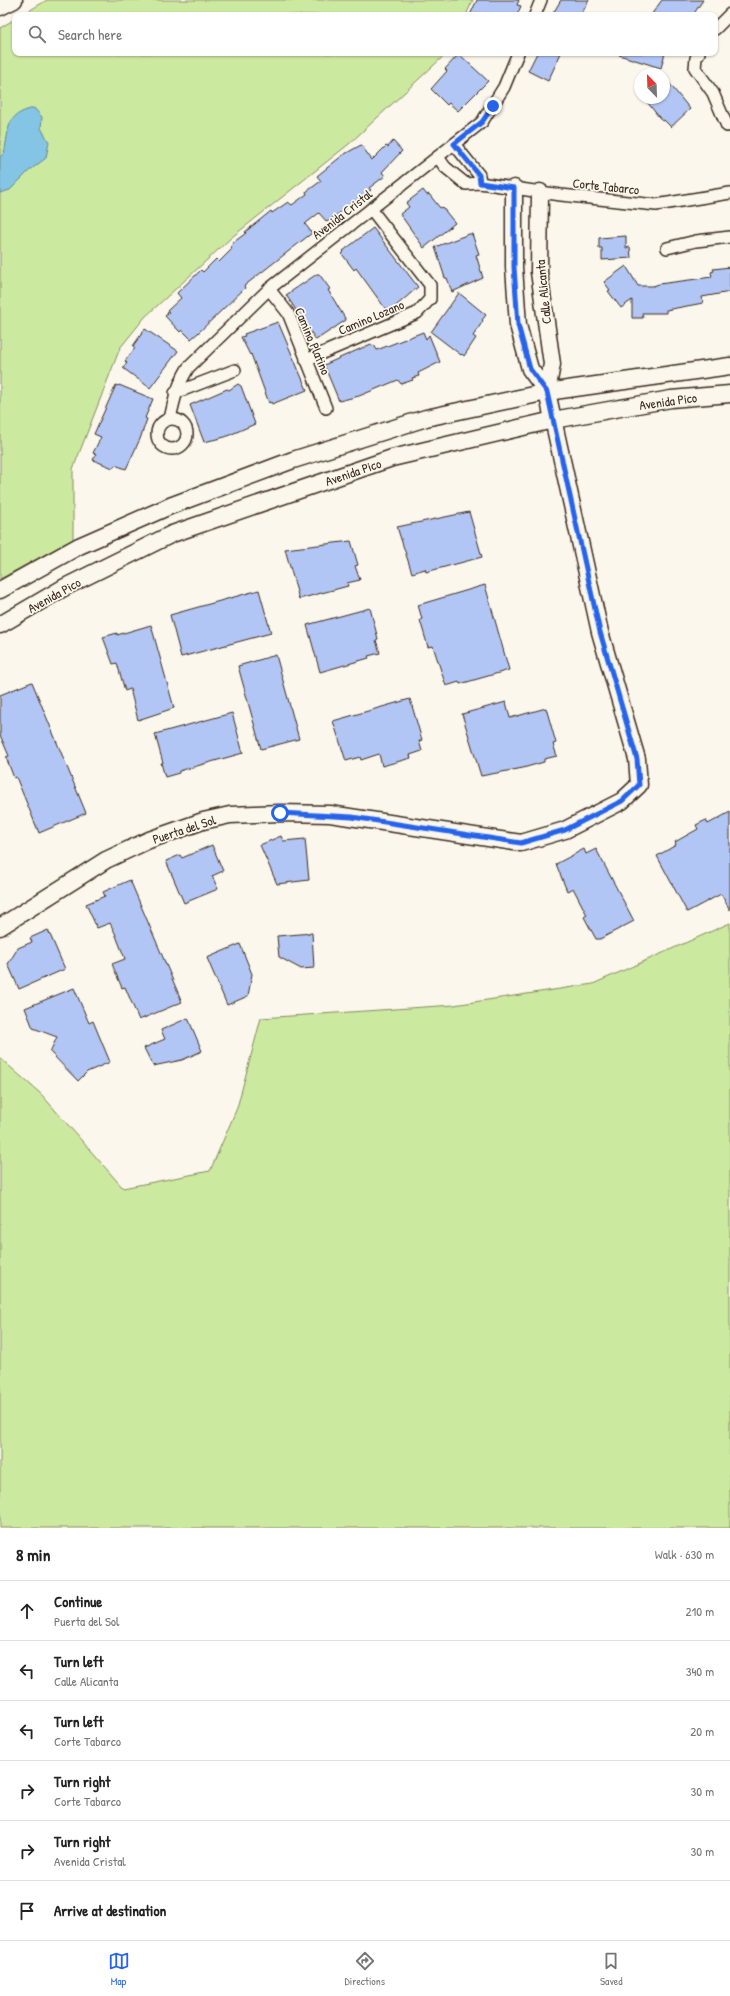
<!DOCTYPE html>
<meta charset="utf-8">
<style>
:root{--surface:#fff;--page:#f2f2f2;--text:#222;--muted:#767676;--line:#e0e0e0;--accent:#2563eb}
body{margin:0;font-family:"Patrick Hand",sans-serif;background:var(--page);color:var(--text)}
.compass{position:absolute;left:634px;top:68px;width:36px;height:36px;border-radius:50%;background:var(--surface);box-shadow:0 1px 3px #0004;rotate:337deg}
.stop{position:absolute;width:12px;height:12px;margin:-9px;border:3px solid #2563eb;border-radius:50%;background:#fff}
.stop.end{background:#2563eb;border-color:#fff;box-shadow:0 1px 4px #0008}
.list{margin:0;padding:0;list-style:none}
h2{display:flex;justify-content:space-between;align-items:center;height:52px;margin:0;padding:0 16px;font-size:17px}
h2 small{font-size:13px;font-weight:400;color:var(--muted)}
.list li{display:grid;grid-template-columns:26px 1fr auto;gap:12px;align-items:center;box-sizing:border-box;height:60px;padding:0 16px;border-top:1px solid var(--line)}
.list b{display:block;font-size:15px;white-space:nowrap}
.list p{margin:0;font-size:13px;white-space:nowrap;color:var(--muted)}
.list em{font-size:13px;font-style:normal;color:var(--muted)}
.icon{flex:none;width:22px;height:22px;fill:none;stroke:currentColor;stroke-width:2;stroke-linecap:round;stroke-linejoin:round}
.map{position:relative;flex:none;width:730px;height:1528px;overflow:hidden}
.search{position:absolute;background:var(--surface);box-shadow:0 1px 3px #0004;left:12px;right:12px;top:12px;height:44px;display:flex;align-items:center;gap:10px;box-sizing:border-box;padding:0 14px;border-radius:8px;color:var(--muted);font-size:15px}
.sheet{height:412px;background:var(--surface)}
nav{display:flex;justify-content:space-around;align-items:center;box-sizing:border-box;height:56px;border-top:1px solid var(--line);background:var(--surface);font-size:11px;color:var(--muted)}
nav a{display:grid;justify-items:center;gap:2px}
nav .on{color:var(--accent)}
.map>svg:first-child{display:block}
</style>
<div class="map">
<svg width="730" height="1528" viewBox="0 0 730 1528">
<rect width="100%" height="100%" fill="#fbf7ec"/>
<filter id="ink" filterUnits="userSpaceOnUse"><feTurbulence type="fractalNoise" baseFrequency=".025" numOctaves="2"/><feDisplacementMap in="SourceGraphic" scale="8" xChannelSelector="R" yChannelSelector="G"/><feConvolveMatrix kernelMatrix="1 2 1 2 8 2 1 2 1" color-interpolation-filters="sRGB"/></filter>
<g filter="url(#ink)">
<g fill="#cce9a0" stroke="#848a5f">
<path d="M47 0H473L466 15H22Z"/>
<path d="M15 19V53H447L349 144 232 237 145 317 120 348 73 469V539L0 579V28Z"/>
<path d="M730 923V1528H0V1058L41 1094 123 1188 210 1171 237 1108 261 1018 454 1005 593 984Z"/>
</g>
<path fill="#84c4e5" stroke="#678695" d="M34 108 42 117 41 128 49 142 46 158 29 171 10 190 0 193V157L4 153C10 128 4 115 34 108Z"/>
<g fill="#b2c6f5" stroke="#3b2a1e">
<path d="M477 0H519L517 5 521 6 517 15H470Z"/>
<path d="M561 0H589L581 15H552Z"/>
<path d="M662 0H703L693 15H651Z"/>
<path d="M537 53H561L548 81 528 71Z"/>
<path d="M620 53H665L661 68 619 55Z"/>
<path d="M459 54 488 81 458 111 449 103 447 105 431 89 447 71 445 69Z"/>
<path d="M664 77 690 109 671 127 664 120 662 121 644 98H664Z"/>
<path d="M393 141 402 151 382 172 385 176 369 188 371 190 327 222 319 213 305 224 312 233 244 286 245 288 198 333 191 339 182 330 180 332 165 316 169 312 167 311 181 298 177 293 201 270 203 272 216 259 219 262 232 249 231 246 234 242 246 233 245 232 271 211 272 213 288 202 292 205 307 194 306 192 321 181 317 176 343 155 361 145 372 160 386 146 388 147Z"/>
<path d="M423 190 427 195 429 194 440 208 442 207 455 223 424 248 400 214 409 207 406 203Z"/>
<path d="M373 228 418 287 390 311H387L356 268 354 270 342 254 344 252 343 251Z"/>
<path d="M469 234H472L479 254 476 255 483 278 452 292 447 278H445L435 247Z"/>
<path d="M626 236V248L630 247 631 258 602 260V248H599V238Z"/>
<path d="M626 266 638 286H653L659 284 712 277 711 272 714 271 713 269 730 267V292L702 297 703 303 666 310V313H642L643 318H632V300L621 308 608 291 610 290 604 282Z"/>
<path d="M317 274H319L330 289 328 290 346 320 316 340 286 295Z"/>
<path d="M459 293 486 315 482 320 483 321 473 336 476 338 464 356 462 354 461 355 431 332Z"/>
<path d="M278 322 307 390 272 404 271 402 269 403 251 354 250 355 241 337 245 336 244 334Z"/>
<path d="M145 329 178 351 150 388 123 368 127 363 125 361 135 348 133 346Z"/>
<path d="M423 332 426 339 429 335 440 362 418 373 419 376 412 378 413 380 401 384 398 380 359 396 339 401 324 365 371 344 372 346 374 345 377 350Z"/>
<path d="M238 384 241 386 255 424 225 437 204 442 190 405 227 389 229 390Z"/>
<path d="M116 385 118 386 119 385 153 399 145 418 147 419 140 439 126 469 115 465 113 468 93 460 96 454 93 453 101 437 94 434Z"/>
<path d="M469 512 482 557 426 572 425 569 412 573 397 527Z"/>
<path d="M351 541 358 565 355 566 360 580 347 583 348 586 299 599 285 549Z"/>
<path d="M485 585 509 670 460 684 459 682 446 686 433 646 428 647 420 620 422 619 418 605Z"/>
<path d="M259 590 271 633 181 657 170 615Z"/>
<path d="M370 608 378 639 376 640 380 653 368 656 369 658 320 672 307 625Z"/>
<path d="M151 625 174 708 138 720 130 689 125 691 117 663 113 664 103 637 117 633V635Z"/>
<path d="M276 655 299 739 261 749 238 666Z"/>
<path d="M32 682 86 813 39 833 16 777 14 778 6 757 9 756 0 735V695Z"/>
<path d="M410 699 422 740 419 741 422 751 410 755 411 758 382 766 379 754 361 760 360 757 346 761 333 721Z"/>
<path d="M506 702 510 718 546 708 556 743 553 744 557 756 544 759V762L523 768 481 776 462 714Z"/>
<path d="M232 713 243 753 179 771V773L165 777 161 763H163L155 734Z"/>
<path d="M730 812V910L721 894 687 912 657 856 676 845 675 842 698 829 696 825 706 820 708 824Z"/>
<path d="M281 836 283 841 305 839 309 880 277 884 260 845Z"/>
<path d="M212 845 223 871 212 876 218 889 184 903 166 861 180 855 182 858Z"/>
<path d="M584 849 586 854 596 849 634 921 600 939H596L584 917 587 915 573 888 567 891 556 864Z"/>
<path d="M130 880 182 1002 139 1020 125 987 122 988 112 964 125 959 115 933 110 923 97 928 86 904 105 896 103 892Z"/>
<path d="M48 930 65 969 19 989 8 964 18 948 32 942 30 938Z"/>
<path d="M312 933 314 968 301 969 279 957 277 936Z"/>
<path d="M240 944 252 974 248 996 227 1005 207 958Z"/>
<path d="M74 988 89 1023 93 1021 110 1062 87 1072 78 1081 50 1052 57 1037 33 1028 25 1008Z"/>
<path d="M188 1018 202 1051 182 1060 153 1066 144 1048 165 1039 161 1030Z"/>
</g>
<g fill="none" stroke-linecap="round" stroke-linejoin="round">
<defs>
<g id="street">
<path d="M535 15 541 0"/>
<path d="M715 29 730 14"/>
<path d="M699 53 696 58 695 68 713 93 727 126"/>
<path d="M454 144 479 175 480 183"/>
<path d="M438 157 445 167 466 184 480 183 561 195 656 205 730 193"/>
<path d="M667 248 696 241 730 237"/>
<path d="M269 289 288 313 326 408"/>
<path d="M306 360 417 313 430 299V285L371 209"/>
<path d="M175 393 235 370"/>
<circle cx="172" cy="434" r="15"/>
<path d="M170 419C174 400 178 384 188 368L269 289 482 122 504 87 518 53"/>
</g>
<g id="secondary">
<path d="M0 7 14 0"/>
<path d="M514 188V267L518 325 530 369 547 392"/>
<path d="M0 590 79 546 170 506 293 460 426 418 547 392 730 366"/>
<path d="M0 625 65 587 172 534 392 458 553 420 671 399 730 394"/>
<path d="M0 927 106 860 149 840 203 821 230 815 280 813 330 814 521 843 565 830 622 801 639 785 637 759 600 632 547 392 552 364 539 272 540 192"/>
</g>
</defs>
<use href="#street" stroke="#3b2a1e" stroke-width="14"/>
<use href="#secondary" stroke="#3b2a1e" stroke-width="19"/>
<use href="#street" stroke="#fbf7ec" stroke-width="11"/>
<use href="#secondary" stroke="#fbf7ec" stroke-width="16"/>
</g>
</g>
<g fill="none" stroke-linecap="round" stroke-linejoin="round" filter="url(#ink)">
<path stroke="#2563eb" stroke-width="5" d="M280 813 352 817 521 843 565 830 622 801 639 785 637 759 600 632 547 392 530 369 518 325 514 267V188L480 183 479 175 454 144 482 122 493 106"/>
</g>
<g text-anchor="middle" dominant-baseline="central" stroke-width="3.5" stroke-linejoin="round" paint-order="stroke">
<g font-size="13" fill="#3b2a1e" stroke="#fbf7ec">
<text transform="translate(606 186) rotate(6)">Corte Tabarco</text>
<text transform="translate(342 214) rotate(-38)">Avenida Cristal</text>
<text transform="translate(543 292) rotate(-96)">Calle Alicanta</text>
<text transform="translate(371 317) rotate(-23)">Camino Lozano</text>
<text transform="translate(313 341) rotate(67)">Camino Platino</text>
<text transform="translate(668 401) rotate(-8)">Avenida Pico</text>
<text transform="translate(353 472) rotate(-19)">Avenida Pico</text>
<text transform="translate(54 595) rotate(-29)">Avenida Pico</text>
<text transform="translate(184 829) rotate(-18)">Puerta del Sol</text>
</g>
</g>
</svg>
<svg class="compass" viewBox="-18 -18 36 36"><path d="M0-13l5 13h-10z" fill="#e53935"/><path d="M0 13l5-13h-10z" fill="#767676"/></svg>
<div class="stop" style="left:280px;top:813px"></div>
<div class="stop end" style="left:493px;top:106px"></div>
<div class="search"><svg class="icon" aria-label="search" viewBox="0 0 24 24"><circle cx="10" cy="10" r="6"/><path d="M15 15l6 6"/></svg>Search here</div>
</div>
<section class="sheet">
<h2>8 min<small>Walk · 630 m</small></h2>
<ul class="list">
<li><svg class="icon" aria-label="ahead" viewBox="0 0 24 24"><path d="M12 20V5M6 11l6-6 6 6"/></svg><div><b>Continue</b><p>Puerta del Sol</p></div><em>210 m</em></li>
<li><svg class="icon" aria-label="left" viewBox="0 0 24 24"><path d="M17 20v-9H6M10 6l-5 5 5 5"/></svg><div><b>Turn left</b><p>Calle Alicanta</p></div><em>340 m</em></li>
<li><svg class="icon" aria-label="left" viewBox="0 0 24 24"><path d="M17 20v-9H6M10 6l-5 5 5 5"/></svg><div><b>Turn left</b><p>Corte Tabarco</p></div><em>20 m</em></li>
<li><svg class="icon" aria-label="right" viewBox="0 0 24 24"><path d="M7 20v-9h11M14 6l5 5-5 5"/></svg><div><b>Turn right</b><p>Corte Tabarco</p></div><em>30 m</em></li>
<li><svg class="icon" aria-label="right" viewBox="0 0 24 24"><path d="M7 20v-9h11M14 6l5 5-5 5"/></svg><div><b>Turn right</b><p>Avenida Cristal</p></div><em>30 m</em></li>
<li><svg class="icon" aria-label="arrive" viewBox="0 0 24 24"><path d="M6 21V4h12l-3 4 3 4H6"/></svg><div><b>Arrive at destination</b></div></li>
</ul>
</section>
<nav>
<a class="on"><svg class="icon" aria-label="map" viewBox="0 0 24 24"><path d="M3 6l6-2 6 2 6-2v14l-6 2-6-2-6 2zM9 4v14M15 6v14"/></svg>Map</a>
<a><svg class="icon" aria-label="directions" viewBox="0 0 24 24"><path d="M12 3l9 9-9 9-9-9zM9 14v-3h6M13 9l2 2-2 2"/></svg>Directions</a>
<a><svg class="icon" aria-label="saved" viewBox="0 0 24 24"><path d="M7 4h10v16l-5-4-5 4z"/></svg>Saved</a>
</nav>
